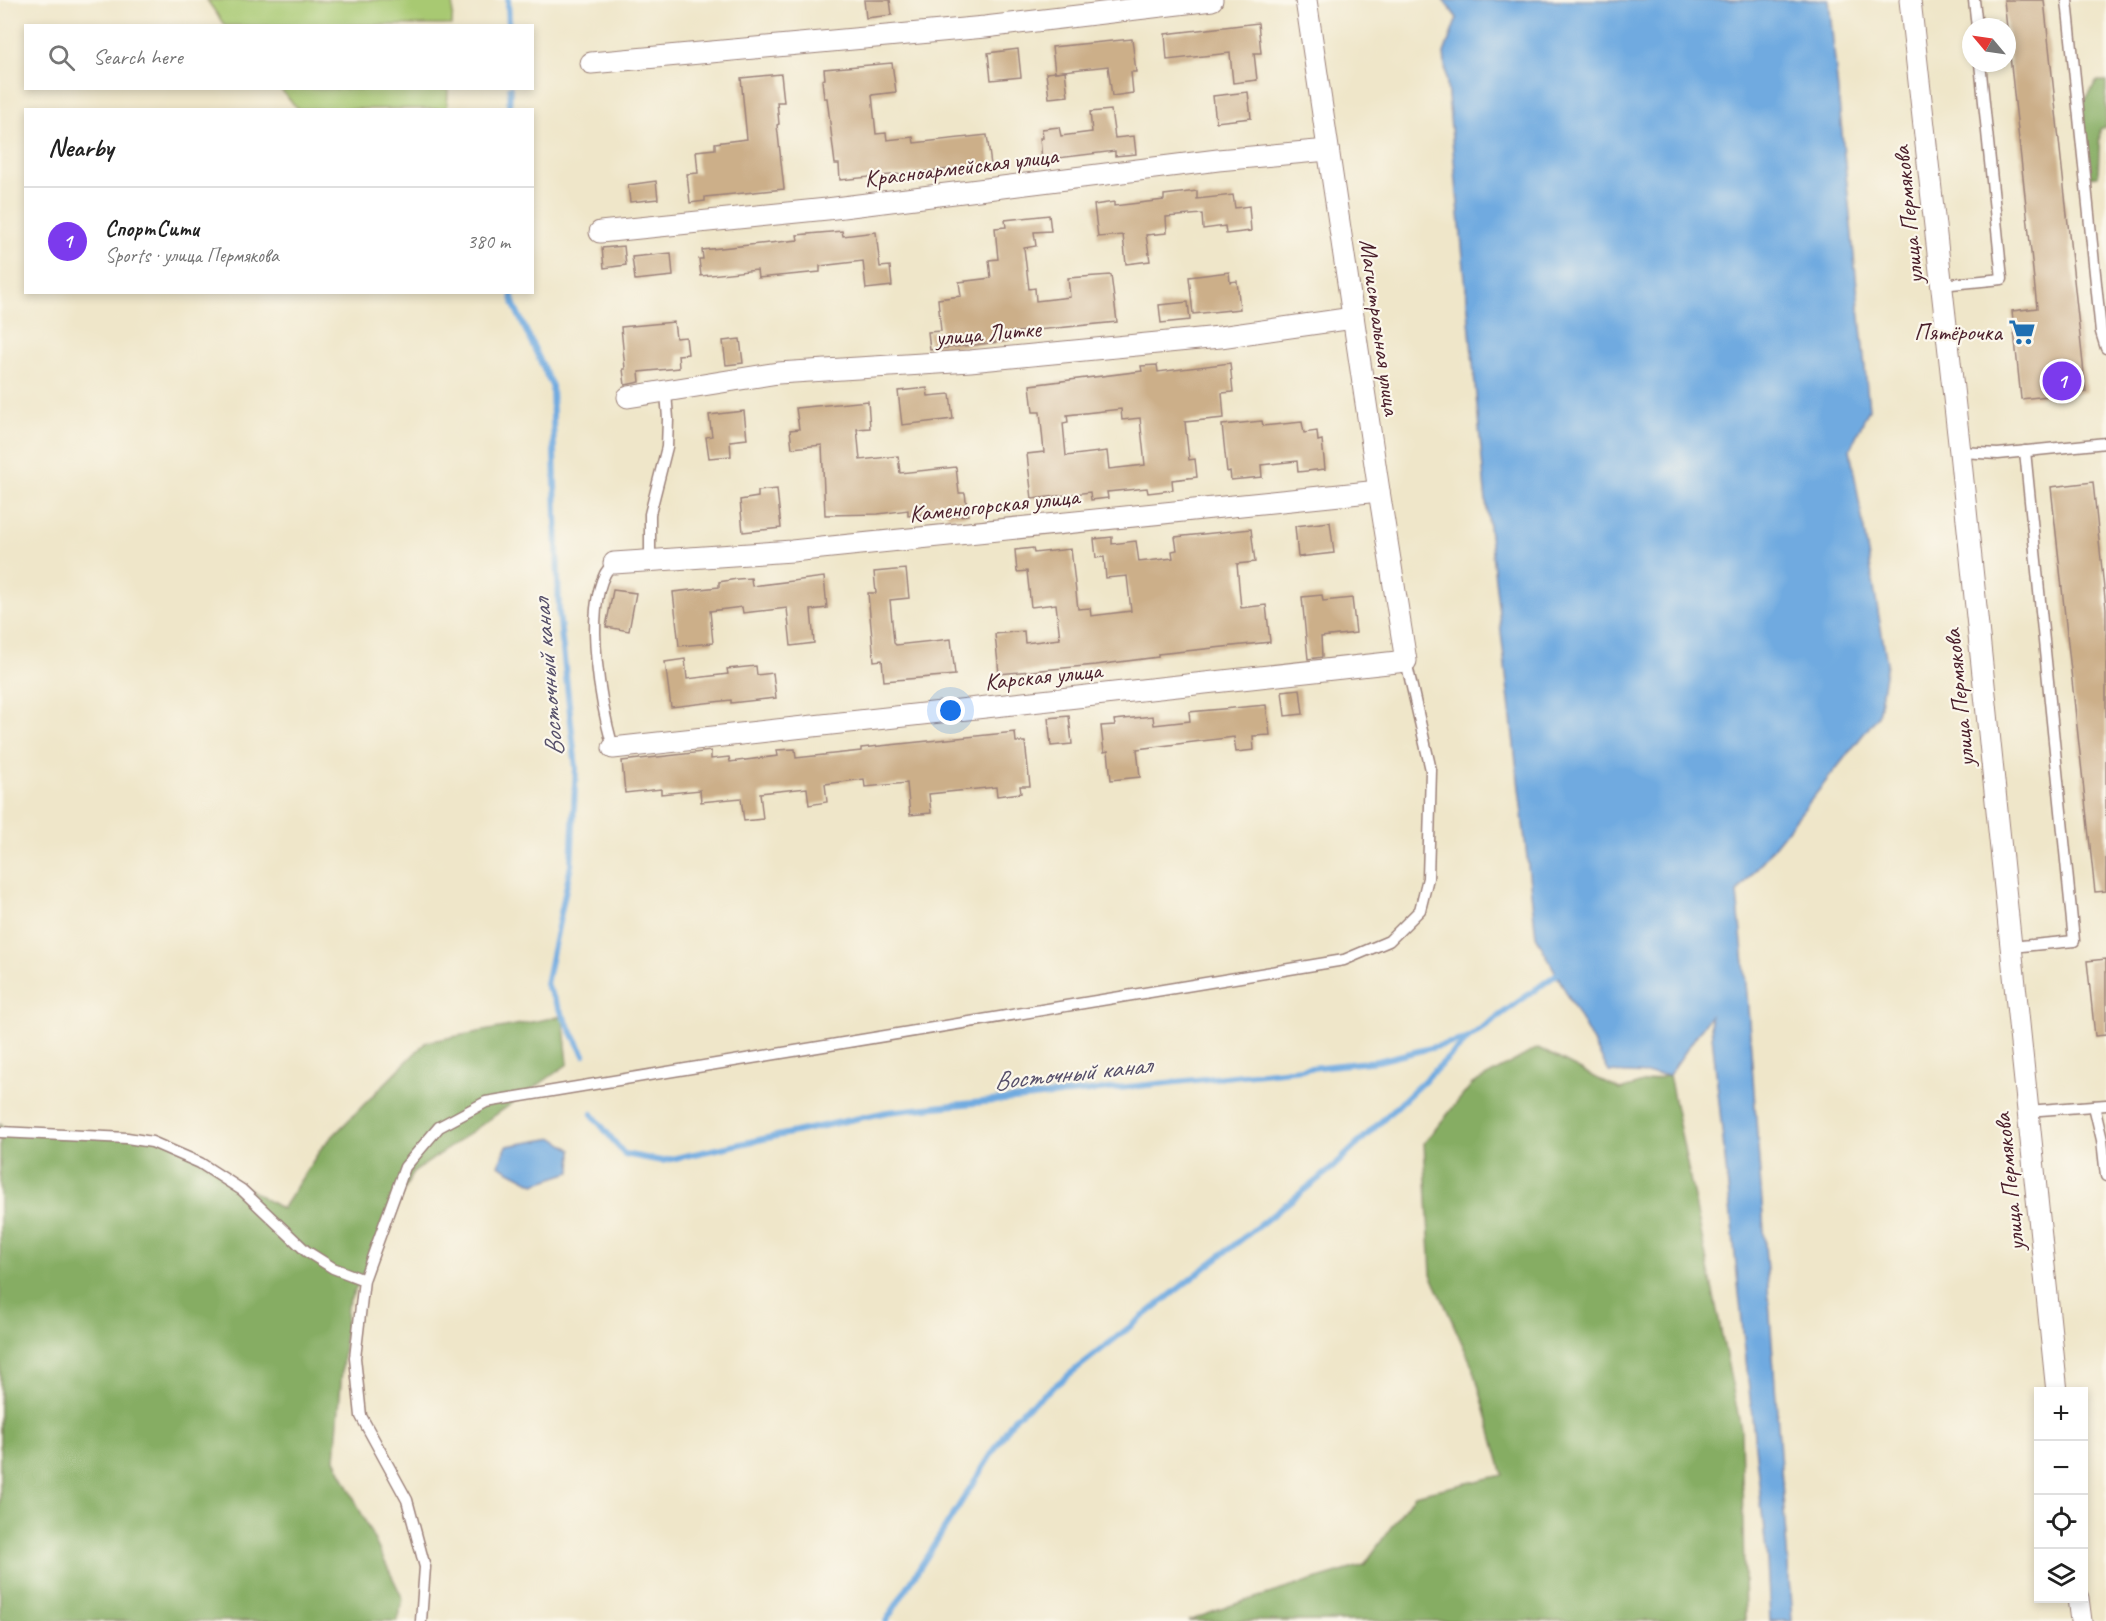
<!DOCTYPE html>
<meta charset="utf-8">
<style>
:root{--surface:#fff;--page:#f2f2f2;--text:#222;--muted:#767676;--line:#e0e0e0;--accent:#7c3aed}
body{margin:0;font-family:Caveat,sans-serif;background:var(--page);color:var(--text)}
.controls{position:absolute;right:18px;bottom:18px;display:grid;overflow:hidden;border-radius:0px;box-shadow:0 3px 9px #0003}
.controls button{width:54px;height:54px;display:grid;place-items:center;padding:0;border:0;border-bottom:2px solid var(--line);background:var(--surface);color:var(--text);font:30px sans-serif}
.compass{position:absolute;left:1962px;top:18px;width:54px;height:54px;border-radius:50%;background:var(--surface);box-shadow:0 3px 9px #0003;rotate:299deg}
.you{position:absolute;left:951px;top:711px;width:21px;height:21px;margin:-15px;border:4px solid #fff;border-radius:50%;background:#1a73e8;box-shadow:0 0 0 9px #1a73e833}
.badge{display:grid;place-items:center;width:39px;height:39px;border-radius:50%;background:var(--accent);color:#fff;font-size:20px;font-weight:700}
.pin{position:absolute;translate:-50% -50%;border:3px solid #fff;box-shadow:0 2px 6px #0006}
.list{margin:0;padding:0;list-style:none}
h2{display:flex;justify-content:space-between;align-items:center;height:78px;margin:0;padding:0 24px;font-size:26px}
h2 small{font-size:20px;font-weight:400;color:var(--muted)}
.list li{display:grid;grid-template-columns:39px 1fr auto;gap:18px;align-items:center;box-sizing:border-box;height:108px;padding:0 24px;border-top:2px solid var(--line)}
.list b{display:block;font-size:22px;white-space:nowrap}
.list p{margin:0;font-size:20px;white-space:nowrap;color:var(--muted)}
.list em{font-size:20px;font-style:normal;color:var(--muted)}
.icon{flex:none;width:33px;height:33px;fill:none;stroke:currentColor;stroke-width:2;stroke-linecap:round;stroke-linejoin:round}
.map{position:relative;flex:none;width:2106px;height:1621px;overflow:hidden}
.search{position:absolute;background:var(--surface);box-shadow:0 3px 9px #0003;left:24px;top:24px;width:510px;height:66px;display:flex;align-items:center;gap:15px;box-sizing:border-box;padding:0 21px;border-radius:0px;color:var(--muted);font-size:22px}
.panel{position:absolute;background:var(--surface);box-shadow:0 3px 9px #0003;left:24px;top:108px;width:510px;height:186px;border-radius:0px}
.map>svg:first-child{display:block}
</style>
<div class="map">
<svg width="2106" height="1621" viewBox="0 0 2106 1621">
<rect width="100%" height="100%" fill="#fbf7ec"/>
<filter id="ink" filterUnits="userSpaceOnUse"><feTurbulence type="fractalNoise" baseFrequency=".0167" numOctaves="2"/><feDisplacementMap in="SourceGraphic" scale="12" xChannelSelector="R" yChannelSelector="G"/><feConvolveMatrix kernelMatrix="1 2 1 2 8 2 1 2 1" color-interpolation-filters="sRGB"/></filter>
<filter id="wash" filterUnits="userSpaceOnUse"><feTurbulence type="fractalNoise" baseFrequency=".008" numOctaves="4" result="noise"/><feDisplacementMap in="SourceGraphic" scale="24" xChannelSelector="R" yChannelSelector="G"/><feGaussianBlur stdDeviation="1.35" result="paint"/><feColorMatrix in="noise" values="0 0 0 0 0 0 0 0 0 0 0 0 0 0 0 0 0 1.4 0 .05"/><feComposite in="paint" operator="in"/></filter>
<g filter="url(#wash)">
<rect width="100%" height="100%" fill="#efe6c9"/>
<g fill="#a8c972" stroke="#79744e" stroke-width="1.5">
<path d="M207 0H453L452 25 225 26Z"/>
<path d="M280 89H448L447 109H298Z"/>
</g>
<g fill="#86ad64" stroke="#686648" stroke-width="1.5">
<path d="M2097 81H2106V127L2100 129 2098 176 2085 177 2081 107Z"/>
<path d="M563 1016 568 1064 413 1173 347 1306 335 1459 403 1599 397 1621H0V1124L10 1132 158 1134 282 1209 322 1147 426 1042Z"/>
<path d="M1538 1048 1620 1090 1669 1075 1741 1429 1745 1621H1188L1235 1604 1364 1565 1414 1495 1503 1475 1474 1370 1431 1274 1424 1143 1472 1084Z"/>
</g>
<g fill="#6faae0" stroke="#5c6486" stroke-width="1.5">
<path d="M1443 0H1829L1869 409 1850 449 1887 663 1878 716 1737 893 1747 994 1792 1621H1770L1767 1560 1710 1016 1669 1075 1609 1072 1536 936 1485 492 1444 53 1457 18Z"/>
<path d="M554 1138 572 1150 571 1172 534 1184 498 1165 507 1146Z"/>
</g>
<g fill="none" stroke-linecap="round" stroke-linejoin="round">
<g stroke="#6faae0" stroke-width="6">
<path d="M508 0 509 26"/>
<path d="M509 110 510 88"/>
<path d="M511 292 514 305 552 386 559 613 576 768 571 865 546 984 584 1055"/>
<path d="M592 1114 624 1154 662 1161 887 1112 1378 1061 1467 1039 1557 974"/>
<path d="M886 1621 1015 1417 1331 1169 1467 1040"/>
</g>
</g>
<g id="blocks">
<g fill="#ccaf89" fill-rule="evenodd">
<path d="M864 0H890L892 15 866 18Z"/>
<path d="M2004 0H2044L2086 392 2021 399 2012 311 2037 308Z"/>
<path d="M1258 23 1261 53H1254L1257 80 1233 83 1230 53 1167 60 1165 34Z"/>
<path d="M1132 39 1136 72H1131L1133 93 1112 96 1108 66 1055 72 1052 47Z"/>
<path d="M1018 49 1021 77 991 80 988 53Z"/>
<path d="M892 63 896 92 872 95 876 134 886 133 887 140 913 137 914 143 987 135 991 165 840 180 839 164H835L827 98H824L822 80 825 79 824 69Z"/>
<path d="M1065 71 1068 96 1049 98 1046 73Z"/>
<path d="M781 74 784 102H777L779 124 777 125 784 189 705 197V201L690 203 687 174 698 173 696 151 715 149V143L747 139 741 78Z"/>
<path d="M1248 92 1251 118 1216 122 1213 96Z"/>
<path d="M1111 110 1115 138 1134 136 1136 154 1115 156V151L1042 160 1040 138H1043L1042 129 1059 127 1061 136 1092 132 1090 112Z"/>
<path d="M656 181 658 199 630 202 628 185Z"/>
<path d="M1197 191V199L1233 195 1235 208 1249 206 1251 231 1226 234 1225 226 1203 229 1202 214 1166 217 1167 233 1146 235 1150 261 1126 264 1123 235 1098 237 1094 205 1114 202V206L1164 200V195Z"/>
<path d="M1049 215 1051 231 1034 232 1036 246 1024 248 1029 289 1035 288 1036 301 1070 297 1068 278 1111 275 1117 322 1007 333 1008 341 930 350 928 332 941 331 938 299 961 296 959 282 991 278 989 260 998 259 995 228 1006 227 1005 220Z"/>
<path d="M842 231 843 236 876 232 880 267 890 266 892 286 866 289 863 261 820 266V272L758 278 757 270 701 276 699 259H703L702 250 798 240 797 235Z"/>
<path d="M624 246 626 265 604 268 602 248Z"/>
<path d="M671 253 673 276 635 280 632 257Z"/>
<path d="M1229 272 1230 282 1237 281 1240 309 1193 314 1189 277Z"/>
<path d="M1188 302 1190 320 1161 323 1159 305Z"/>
<path d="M674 322 676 338 686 337 688 354 678 355 679 368 639 372 640 382 625 385 623 369H625L621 327Z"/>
<path d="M740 339 743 363 726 365 723 341Z"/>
<path d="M1230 363 1233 392 1222 393 1224 418 1185 422 1189 460 1195 459 1197 477 1172 480 1173 490 1148 493 1147 488 1107 492 1108 498 1091 500 1090 492 1032 499 1027 454 1044 452 1040 412H1033L1030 385 1142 371 1141 366 1157 365 1158 372ZM1121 409 1122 420 1140 418 1145 465 1109 469 1107 451 1066 456 1063 423 1068 422 1067 415Z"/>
<path d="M927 388 928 396 950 394 953 419 902 425 898 391Z"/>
<path d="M868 401 870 428 857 429 860 460 898 456 900 473 956 467 959 493H965L968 515 947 517V511L908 516V510L878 514 825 515 822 445 792 448 790 430 799 429 796 408Z"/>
<path d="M744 411 747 439 730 441 731 456 709 458 706 437 712 436 709 415Z"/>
<path d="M1262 421 1263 426 1302 422 1304 433 1317 431 1318 441 1322 440 1325 469 1298 472 1297 461 1261 465 1262 477 1231 480 1230 471 1227 472 1222 425Z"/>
<path d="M2093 482 2106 608V891L2095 892 2051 487Z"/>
<path d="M777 489 781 528 743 532 740 500 758 497V491Z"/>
<path d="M1330 522 1334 553 1298 557 1295 526Z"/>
<path d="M1251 529 1255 562 1237 564 1241 608 1266 605 1270 642 1158 654V657L1096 665 999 674 995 634 1024 631 1025 643 1060 639 1056 604 1031 607 1027 571 1017 572 1015 550 1033 548 1034 553 1071 549 1078 609 1090 608 1091 616 1131 611 1127 576 1106 578 1104 557 1096 558 1094 539 1112 537V544L1136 541 1139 562 1173 558 1172 551 1177 550 1175 537Z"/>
<path d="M906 569 909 598 890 600 894 643 896 645 951 639 955 675 884 681 882 660 874 661 868 593H876L874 572Z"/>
<path d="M824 577 827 608 811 610 814 643 791 646 787 608 743 613 742 607 710 611 713 643 679 646 673 592 719 587V582L737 579 751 578 752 586Z"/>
<path d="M613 590 636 593 629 631 606 627Z"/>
<path d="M1322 595 1323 601 1352 598 1356 633 1321 637 1322 657 1308 659 1302 597Z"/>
<path d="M685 659 687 679 728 674 727 669 756 666 757 675 773 673 776 698 731 703V700L671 707 665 662Z"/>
<path d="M1300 689 1303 714 1285 716 1282 691Z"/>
<path d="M1266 705 1270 735 1253 736 1254 750 1236 752 1234 737 1137 749 1140 777 1111 780 1108 751 1104 752 1101 726 1115 725 1114 720 1153 716 1154 725 1190 721 1189 712Z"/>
<path d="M1069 716 1072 744 1051 746 1048 718Z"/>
<path d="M1015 732 1016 742H1025L1030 786H1020L1021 793 997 796 996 787 929 794 931 813 910 815 907 783 865 787 864 779 825 784 827 802 809 805 807 788 760 793 763 819 744 821 741 798 701 802 700 790 661 794V789L625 793 622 761 711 751V759L729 757 730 762 778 756 777 750 795 749 796 758 861 751V748Z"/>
<path d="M2106 959V1035L2095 1036 2087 961Z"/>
</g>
</g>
</g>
<g filter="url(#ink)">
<use href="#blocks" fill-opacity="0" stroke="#9c827a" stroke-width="1.5"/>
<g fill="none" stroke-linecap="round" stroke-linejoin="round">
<defs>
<g id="service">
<path d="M1974 0 1977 27"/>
<path d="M2067 0 2101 332 2106 348"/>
<path d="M1941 285 2002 279 1980 63"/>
<path d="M1960 452 1998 454 2106 443"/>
<path d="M650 561V514L667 447 668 419 666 392"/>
<path d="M613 748C601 705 584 615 605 574 607 570 611 566 614 563"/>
<path d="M2011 947 2074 941 2025 451"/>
<path d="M2094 1106 2102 1140 2106 1176"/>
<path d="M2027 1111 2106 1105"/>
<path d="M0 1132 127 1138 152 1142 200 1163 242 1190 306 1251 333 1268 364 1280"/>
<path d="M421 1621 425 1567 407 1500 361 1416 355 1358 364 1280 405 1167 439 1127 486 1102 1344 960 1389 941 1420 910 1428 878 1431 770 1406 661"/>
</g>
<g id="minor">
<path d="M1910 0 1960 452 2057 1392"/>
<path d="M591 63 985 27 1212 0"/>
<path d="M600 232 827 209 1218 160 1328 150"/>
<path d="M628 397 778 373 970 361 1220 337 1353 318"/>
<path d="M614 563 792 551 1379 491"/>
<path d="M613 748 1406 661 1379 491 1306 0"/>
<path d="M2078 1598 2081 1621"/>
</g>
</defs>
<use href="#service" stroke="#9c827a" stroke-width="13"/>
<use href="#minor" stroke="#9c827a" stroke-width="23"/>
<use href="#service" stroke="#fff" stroke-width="10"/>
<use href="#minor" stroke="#fff" stroke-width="21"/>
</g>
</g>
<defs>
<symbol id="supermarket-bare" viewBox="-9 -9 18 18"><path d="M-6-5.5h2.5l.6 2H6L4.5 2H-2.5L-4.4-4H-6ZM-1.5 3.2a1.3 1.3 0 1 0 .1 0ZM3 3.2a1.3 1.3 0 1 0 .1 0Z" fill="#1f6fb2" stroke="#fbf7ec" stroke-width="2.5" paint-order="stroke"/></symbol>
</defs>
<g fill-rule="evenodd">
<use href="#supermarket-bare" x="2003" y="313" width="38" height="38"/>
</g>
<g text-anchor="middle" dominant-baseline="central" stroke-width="4.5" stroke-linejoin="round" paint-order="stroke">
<g font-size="24" fill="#4a1f2b" stroke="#fbf7ec">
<text transform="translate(961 167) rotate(-7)">Красноармейская улица</text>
<text transform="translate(1908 215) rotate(-96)">улица Пермякова</text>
<text transform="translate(1380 327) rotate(82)">Магистральная улица</text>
<text transform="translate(988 333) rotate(-5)">улица Литке</text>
<text transform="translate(994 505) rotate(-6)">Каменогорская улица</text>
<text transform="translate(1043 676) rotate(-6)">Карская улица</text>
<text transform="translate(1959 698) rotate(-96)">улица Пермякова</text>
<text transform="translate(2009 1182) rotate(-96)">улица Пермякова</text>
</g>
<g font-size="24" fill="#4a1f2b" stroke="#fbf7ec" text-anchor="end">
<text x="2002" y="332">Пятёрочка</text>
</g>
<g font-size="26" font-style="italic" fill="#57506a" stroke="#fbf7ec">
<text transform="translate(548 678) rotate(-95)">Восточный канал</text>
<text transform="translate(1072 1073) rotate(-6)">Восточный канал</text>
</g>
</g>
</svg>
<div class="controls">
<button>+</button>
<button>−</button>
<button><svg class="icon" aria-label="locate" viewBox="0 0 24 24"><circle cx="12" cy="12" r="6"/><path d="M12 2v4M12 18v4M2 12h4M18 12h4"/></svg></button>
<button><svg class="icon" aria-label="layers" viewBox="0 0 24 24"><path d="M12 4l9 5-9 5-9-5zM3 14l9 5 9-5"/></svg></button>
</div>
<svg class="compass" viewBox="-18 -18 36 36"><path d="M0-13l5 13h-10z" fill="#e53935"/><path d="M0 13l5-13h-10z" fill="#767676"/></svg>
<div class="you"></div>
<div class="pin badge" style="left:2062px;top:381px">1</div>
<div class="search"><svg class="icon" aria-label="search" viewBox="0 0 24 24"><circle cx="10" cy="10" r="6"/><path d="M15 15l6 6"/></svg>Search here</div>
<section class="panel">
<h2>Nearby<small></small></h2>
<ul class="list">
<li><span class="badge">1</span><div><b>СпортСити</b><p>Sports · улица Пермякова</p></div><em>380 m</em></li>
</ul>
</section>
</div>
